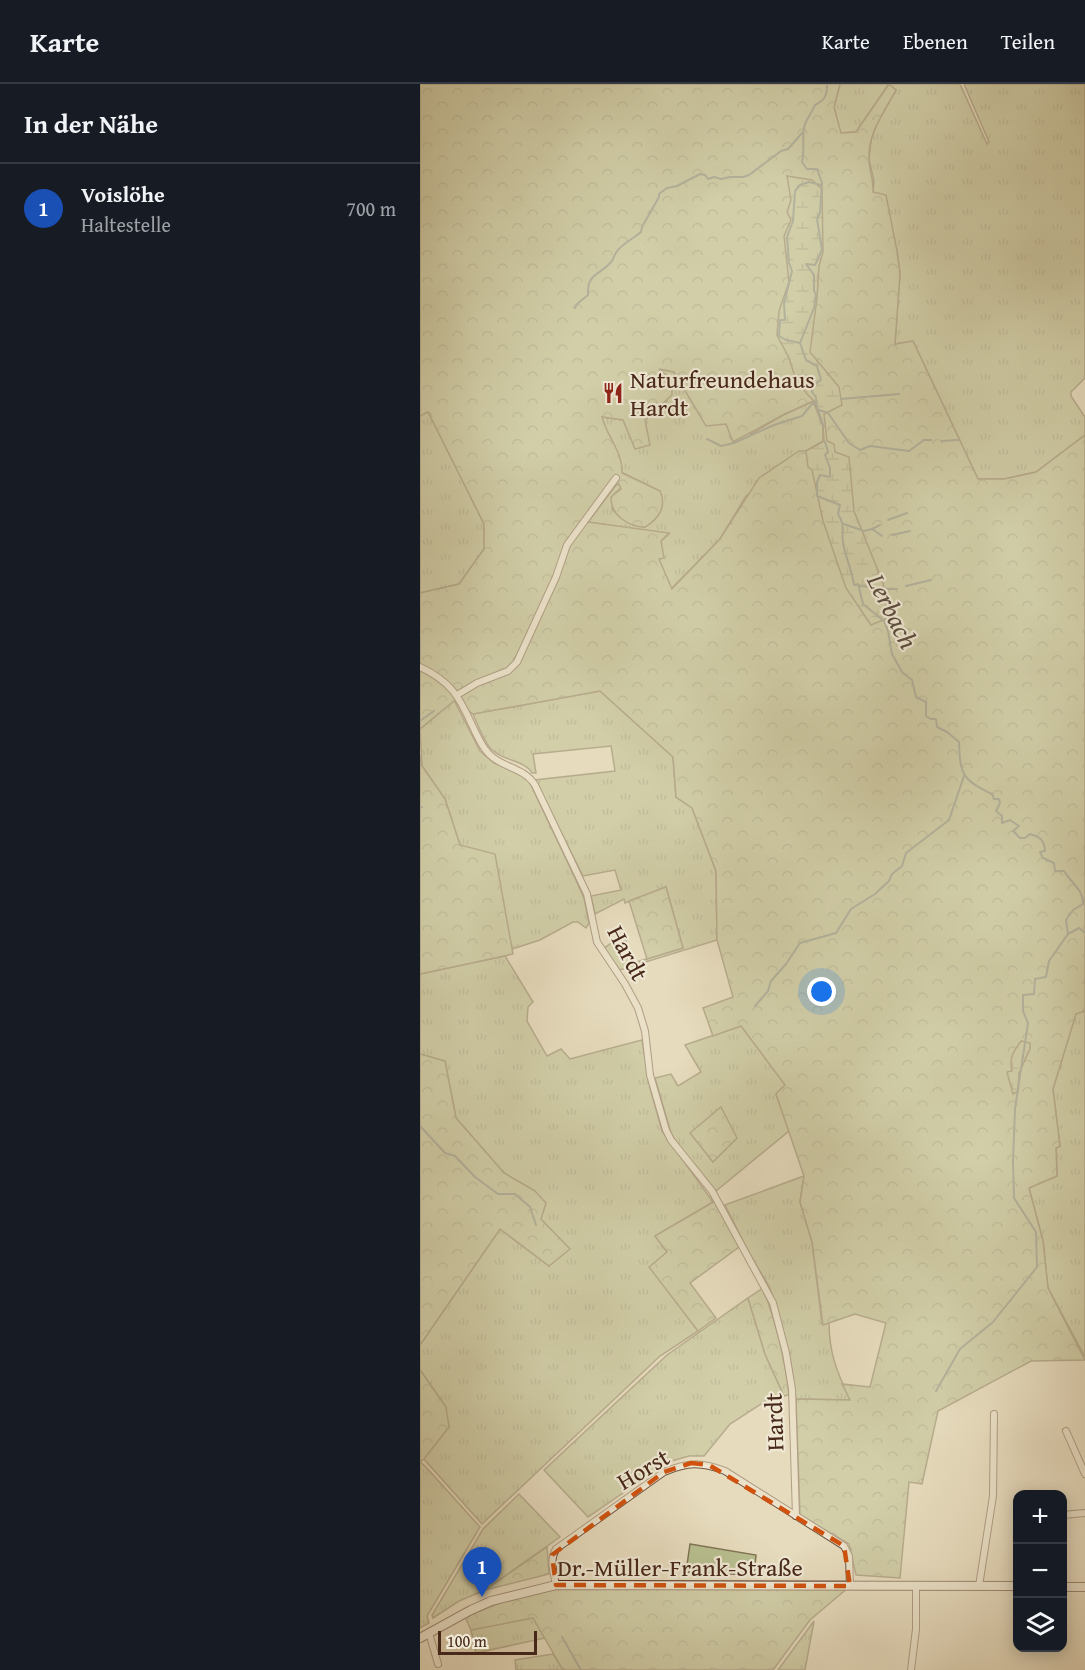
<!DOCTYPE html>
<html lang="de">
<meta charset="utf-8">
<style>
:root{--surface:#171b24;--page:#242831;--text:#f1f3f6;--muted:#9ea1a6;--line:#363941;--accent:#c59692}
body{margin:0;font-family:"Gentium Book Plus",serif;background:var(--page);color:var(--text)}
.controls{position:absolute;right:18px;bottom:18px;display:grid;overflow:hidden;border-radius:12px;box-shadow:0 3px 15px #0003}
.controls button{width:54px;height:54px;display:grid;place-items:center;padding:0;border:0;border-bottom:2px solid var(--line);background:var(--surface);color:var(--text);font:30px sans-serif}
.scale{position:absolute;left:18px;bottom:15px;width:99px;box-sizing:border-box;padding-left:6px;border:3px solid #482819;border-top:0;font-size:16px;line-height:21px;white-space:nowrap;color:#482819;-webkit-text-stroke:4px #efe8d4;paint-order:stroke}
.you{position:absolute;left:402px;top:908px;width:21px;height:21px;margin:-15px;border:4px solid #fff;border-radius:50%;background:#1a73e8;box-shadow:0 0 0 9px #1a73e833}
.badge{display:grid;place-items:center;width:39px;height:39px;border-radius:50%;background:var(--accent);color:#fff;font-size:20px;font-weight:700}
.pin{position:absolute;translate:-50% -50px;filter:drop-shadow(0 2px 3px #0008)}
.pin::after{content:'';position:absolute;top:32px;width:21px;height:18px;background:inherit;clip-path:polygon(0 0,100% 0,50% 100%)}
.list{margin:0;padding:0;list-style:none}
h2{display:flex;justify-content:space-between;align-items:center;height:78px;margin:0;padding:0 24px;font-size:26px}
h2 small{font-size:20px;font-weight:400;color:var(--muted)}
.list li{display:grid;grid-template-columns:39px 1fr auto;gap:18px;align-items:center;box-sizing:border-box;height:90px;padding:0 24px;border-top:2px solid var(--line)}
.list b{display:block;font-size:22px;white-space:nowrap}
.list p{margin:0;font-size:20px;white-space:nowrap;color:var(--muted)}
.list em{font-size:20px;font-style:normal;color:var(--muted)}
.icon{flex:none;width:33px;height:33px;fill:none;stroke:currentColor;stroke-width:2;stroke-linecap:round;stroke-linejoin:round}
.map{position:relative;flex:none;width:665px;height:1586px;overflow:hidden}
header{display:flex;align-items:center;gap:36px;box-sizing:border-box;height:84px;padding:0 30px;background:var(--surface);border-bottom:2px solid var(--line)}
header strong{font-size:28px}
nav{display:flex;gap:33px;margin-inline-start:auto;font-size:21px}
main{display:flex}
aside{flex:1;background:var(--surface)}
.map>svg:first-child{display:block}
</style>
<header>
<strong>Karte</strong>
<nav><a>Karte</a><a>Ebenen</a><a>Teilen</a></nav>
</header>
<main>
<aside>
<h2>In der Nähe<small></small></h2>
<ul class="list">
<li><span class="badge" style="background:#1a4fb4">1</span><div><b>Voislöhe</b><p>Haltestelle</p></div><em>700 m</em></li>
</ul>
</aside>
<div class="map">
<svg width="665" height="1586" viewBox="0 0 665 1586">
<defs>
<pattern id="grass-tufts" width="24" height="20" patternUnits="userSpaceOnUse" patternTransform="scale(1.5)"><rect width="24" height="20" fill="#b8bf8f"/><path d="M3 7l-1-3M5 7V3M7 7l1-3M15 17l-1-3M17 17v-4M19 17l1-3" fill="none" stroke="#989b74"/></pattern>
<pattern id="forest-crowns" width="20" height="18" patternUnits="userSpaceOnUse" patternTransform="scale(1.5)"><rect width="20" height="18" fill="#b8bf8f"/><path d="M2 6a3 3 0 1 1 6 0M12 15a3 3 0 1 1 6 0" fill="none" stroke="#989b74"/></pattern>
<pattern id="wetland-marsh" width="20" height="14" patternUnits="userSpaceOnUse" patternTransform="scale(1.5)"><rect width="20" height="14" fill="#b8bf8f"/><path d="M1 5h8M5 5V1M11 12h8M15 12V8" fill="none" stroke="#989b74"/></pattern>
</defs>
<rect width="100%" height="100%" fill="#e6dbbd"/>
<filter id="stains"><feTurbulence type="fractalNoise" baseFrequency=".00333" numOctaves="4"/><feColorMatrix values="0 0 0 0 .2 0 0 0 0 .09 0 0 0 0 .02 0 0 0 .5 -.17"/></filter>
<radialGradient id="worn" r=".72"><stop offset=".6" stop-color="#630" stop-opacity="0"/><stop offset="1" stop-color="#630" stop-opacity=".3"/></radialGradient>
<g fill="url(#grass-tufts)" stroke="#807454" stroke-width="1.5">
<path d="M420 0H540L567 60 569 58 544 0H665V294L651 308V312L665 333V351L616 388 584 395H558L493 257 475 260 480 190 477 167 453 108 454 97 449 75 452 48 476 6 468 1 436 48 420 49 414 23Z"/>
<path d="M233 284 254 288 267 308 306 340 331 350 363 331 394 317 403 342 404 357 386 367 326 412 300 455 251 505 238 474 241 457 249 450 167 438 196 401 199 400 202 403 194 410 192 425C201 435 212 443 225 443 242 430 243 428 240 407L201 388 202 384 194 360 185 343 181 333 203 336H225L247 317Z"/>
<path d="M8 327 64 440V465L39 500 0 509V332Z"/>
<path d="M180 607 253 673 256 713 272 724 296 787 297 856 200 886 183 865 204 850 213 879 263 864 246 803 205 819 204 815 175 830 171 812 201 806 195 786 163 792 115 696 195 687 191 662 113 670 116 689H112C105 676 82 677 71 665 63 656 58 641 53 630Z"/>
<path d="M34 616 60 667 74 679 99 689 108 695 155 794 164 814 169 839 166 844 158 838H153L120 856 92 865 40 761 25 715 2 682 0 645Z"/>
<path d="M85 872 113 918 108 923 107 937 127 972 141 965 150 975 222 956 230 1004 242 1047 293 1118 235 1152 247 1168 230 1183 278 1247 240 1272 62 1440 3 1374 26 1323 0 1286V1261L80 1145 129 1182 115 1107 84 1089 36 1034 25 977 0 970V890Z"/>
<path d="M665 927V1273L628 1204 623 1157 609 1104 637 1092 636 1064 640 1062 633 1005 656 929Z"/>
<path d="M321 942 366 1001 356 1010 369 1047 296 1107 257 1060 251 1049 235 994 251 990 258 1002 281 988 265 961Z"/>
<path d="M384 1092 380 1118 392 1158 402 1240 409 1239C409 1268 417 1290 431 1316L376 1315 370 1274 356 1221 349 1202 330 1171 305 1121Z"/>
<path d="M328 1214 345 1270 364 1312 352 1313 310 1340 284 1372H269L248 1378 168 1433 124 1386 247 1271Z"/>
<path d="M0 1378 5 1382 60 1443 7 1532 9 1539 0 1544Z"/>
<path d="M99 1410 140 1453 65 1506 39 1517 13 1534 12 1531 63 1445Z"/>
<path d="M113 1533 125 1554 56 1569 51 1546Z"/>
<path d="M394 1537 385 1586H358Z"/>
<path d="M133 1570 143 1586H96L95 1576Z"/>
</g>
<g fill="url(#forest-crowns)" stroke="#807454" stroke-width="1.5" fill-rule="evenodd">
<path d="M0 0H420L414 23 421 49 436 48 469 0 476 6C464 28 448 49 449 75 449 87 454 96 453 108L466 111 477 167 480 190 475 260 493 257 558 395H584L616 388 665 351V927L656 930 633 1005 640 1062 636 1064 637 1092 609 1104 623 1157 628 1204 665 1276 611 1277 518 1327 502 1400 489 1398 480 1494 436 1491 429 1460 380 1431 376 1315 430 1316 422 1300 450 1303 466 1239 435 1230 403 1241 392 1158 380 1118 384 1092 356 1010 365 1001 321 942 293 952 283 924 313 913 297 856 296 787 272 724 256 713 253 673 180 607 53 630 34 617 0 645V509L39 500 64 465V440L8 328 0 332ZM239 285 254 288 286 342 306 340 313 358 363 331 393 317 403 342V357L386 367H379L339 394 300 455 252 505 239 475 244 474 241 457 249 449 168 438 196 401 199 400 201 405 191 413C190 431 209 443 225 443 239 435 247 422 240 407L202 389C203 368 187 353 182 333L203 336 215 365 230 361 225 336 252 311C252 294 251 295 239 285Z"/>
<path d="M0 671 2 682 25 715 40 761 75 770 93 870 0 890Z"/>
<path d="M246 803 263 864 227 875 209 817Z"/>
<path d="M0 970 25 977 36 1034 84 1089 115 1107 126 1119 121 1135 150 1165 129 1182 80 1145 0 1261Z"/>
<path d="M301 1023 317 1054 293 1078 270 1049Z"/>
<path d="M295 1117 319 1163 270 1199 296 1234 278 1247 229 1183 247 1168 235 1152Z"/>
<path d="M343 1204C356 1239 365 1274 369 1311L364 1312 345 1270 328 1214Z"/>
<path d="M0 1286 26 1323 29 1343 4 1375 0 1378Z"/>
<path d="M127 1463 129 1490 65 1506Z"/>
<path d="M429 1503 390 1536 353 1586H143L113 1534 51 1546 45 1533 88 1516 138 1505Z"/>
</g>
<g fill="url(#wetland-marsh)" stroke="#807454" stroke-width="1.5">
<path d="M367 92 392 96 402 105 403 168 399 182 397 214 390 268 419 303 422 321 404 330 407 357 414 360 415 368 429 373 434 427 463 499 468 534 451 541 426 504 403 437 392 386 388 383 386 367 404 357 403 342 394 317 387 310 375 293 369 274 357 251 359 227 369 198 364 152 371 136 367 128 371 116Z"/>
<path d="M601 957 610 959V965L599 989 598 1007 593 1010 587 988 592 987C589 974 593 968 601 957Z"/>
</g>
<path fill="#b8bf8f" stroke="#807454" stroke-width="1.5" d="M270 1460 336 1471 334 1491 266 1488Z"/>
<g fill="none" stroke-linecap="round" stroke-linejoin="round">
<g stroke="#778075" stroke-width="2">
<path d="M155 224 157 220 168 211C167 189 179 192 191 178 194 175 194 170 198 166 204 159 214 154 221 148L222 143 239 113V110L247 104 257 102 280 90 285 91 288 95 294 93 301 95 310 93H323L329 91 361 67 368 65 383 48"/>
<path d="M380 259 366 256 359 252 360 236H365L364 219 372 187 369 179 367 153 373 137 375 107 380 101 389 98 401 101"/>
<path d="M421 315 479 310"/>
<path d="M399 326 408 329 429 359 440 366 450 362 489 367 504 356H511"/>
<path d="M404 343 396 320V313L392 308 393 301 401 296 397 282 386 276 380 259 394 224 396 210 394 207V191L386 180 395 181 402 166 397 135 400 129 402 99 397 85H387L382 78C385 67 382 56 384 44 385 36 392 29 395 21 405 16 407 12 407 0"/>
<path d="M287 355 301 362 314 359 354 341 382 332 392 320H395"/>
<path d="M522 357 538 356"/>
<path d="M405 358 408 368 405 371 410 384V393L400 391 397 398V412L420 421 418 430C426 443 421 445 423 458 425 473 432 485 434 501L438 500 443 520 464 537 468 547 472 570 482 588 492 596 496 613 506 618V632L511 635H516L517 643 527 648 539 658C540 690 542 696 572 710L574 715H579L580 719 576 727 582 732V739L590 736 599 742 593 747 600 754H605L610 750C620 753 624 755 625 767L620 768 623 774 634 779 635 787H644C651 799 664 806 663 820L653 826 646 836 648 850 659 844 665 849"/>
<path d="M468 436 487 429"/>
<path d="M424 440 444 447 452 445 462 452"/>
<path d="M452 445 460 441"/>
<path d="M472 451 490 447"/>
<path d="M439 502C452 502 465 506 477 505"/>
<path d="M486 502 511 496"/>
<path d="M0 637 14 627"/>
<path d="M0 724 2 723"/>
<path d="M335 922 348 907 351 897 366 880 380 859 416 849 431 825 455 810 469 797 472 790 482 782 486 769 529 736 544 692"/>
<path d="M0 1042 25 1069 35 1072 55 1093 78 1110H95L110 1123 116 1141"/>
<path d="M516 1307 540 1265 573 1238 617 1183 616 1148 594 1114 593 1077 595 1025 608 939 603 927V911L614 910 615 895 626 893 629 877 648 850"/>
<path d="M142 1553 161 1586"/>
</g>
<defs>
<g id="street">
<path d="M0 583C30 597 39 612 52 641 57 651 61 662 69 670 82 684 104 683 115 701L167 810 177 858 205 900 218 924 225 947 230 991 246 1046 251 1056 292 1107 353 1219 366 1269 372 1305 376 1432"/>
<path d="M37 611 57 599 88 587 97 578 136 493 147 461 196 394"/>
<path d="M646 1347 665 1390"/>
<path d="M642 1431 665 1429"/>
<path d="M136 1501C134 1489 129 1477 136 1465L244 1388C268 1378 281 1378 305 1387L424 1462 429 1472 430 1502"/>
<path d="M559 1502 573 1412 574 1330"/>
<path d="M9 1549 18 1580"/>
<path d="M491 1586 496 1545V1502"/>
</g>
<g id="secondary">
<path d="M642 1503H665"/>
<path d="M0 1554 51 1526 71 1517 136 1501 598 1502"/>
</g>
</defs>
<use href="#street" stroke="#705542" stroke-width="8"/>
<use href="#secondary" stroke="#482819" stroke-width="10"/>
<use href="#street" stroke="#efe8d4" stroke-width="6"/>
<use href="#secondary" stroke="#efe8d4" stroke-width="8"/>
</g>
<path d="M0 0H665V1586H0ZM271 1379 289 1381 424 1462 430 1502 136 1501 132 1471 244 1388Z" fill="#e6dbbd" fill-opacity=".55" fill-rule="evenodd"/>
<path fill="none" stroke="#d0520e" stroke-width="4.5" stroke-dasharray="12 8" stroke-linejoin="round" d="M271 1379 289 1381 424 1462 430 1502 136 1501 132 1471 244 1388Z"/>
<defs>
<symbol id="restaurant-bare" viewBox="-9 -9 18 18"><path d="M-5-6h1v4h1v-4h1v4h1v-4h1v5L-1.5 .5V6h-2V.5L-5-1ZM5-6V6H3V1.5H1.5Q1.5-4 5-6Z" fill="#8f2418" stroke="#efe8d4" stroke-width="2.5" paint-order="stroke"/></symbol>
</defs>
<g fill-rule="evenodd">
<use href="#restaurant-bare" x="178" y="294" width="30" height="30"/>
</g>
<g text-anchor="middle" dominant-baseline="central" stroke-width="4.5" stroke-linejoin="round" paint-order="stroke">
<g font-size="24" fill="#482819" stroke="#efe8d4" text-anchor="start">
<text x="210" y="295">Naturfreundehaus<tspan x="210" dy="28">Hardt</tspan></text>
</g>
<g font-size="24" fill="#482819" stroke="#efe8d4">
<text transform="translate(208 869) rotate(62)">Hardt</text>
<text transform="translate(354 1338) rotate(-92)">Hardt</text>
<text transform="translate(223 1385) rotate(-31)">Horst</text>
<text x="260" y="1483">Dr.-Müller-Frank-Straße</text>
</g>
<g font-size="26" font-style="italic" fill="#5c4d3f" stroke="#efe8d4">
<text transform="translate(473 527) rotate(63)">Lerbach</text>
</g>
</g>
<rect width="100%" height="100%" filter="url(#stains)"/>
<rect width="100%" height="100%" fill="url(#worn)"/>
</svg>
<div class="controls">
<button>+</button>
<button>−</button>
<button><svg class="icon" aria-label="layers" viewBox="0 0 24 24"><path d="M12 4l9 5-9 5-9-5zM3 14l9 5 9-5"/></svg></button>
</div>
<div class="scale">100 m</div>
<div class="you"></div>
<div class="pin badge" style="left:62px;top:1513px;background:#1a4fb4">1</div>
</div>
</main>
